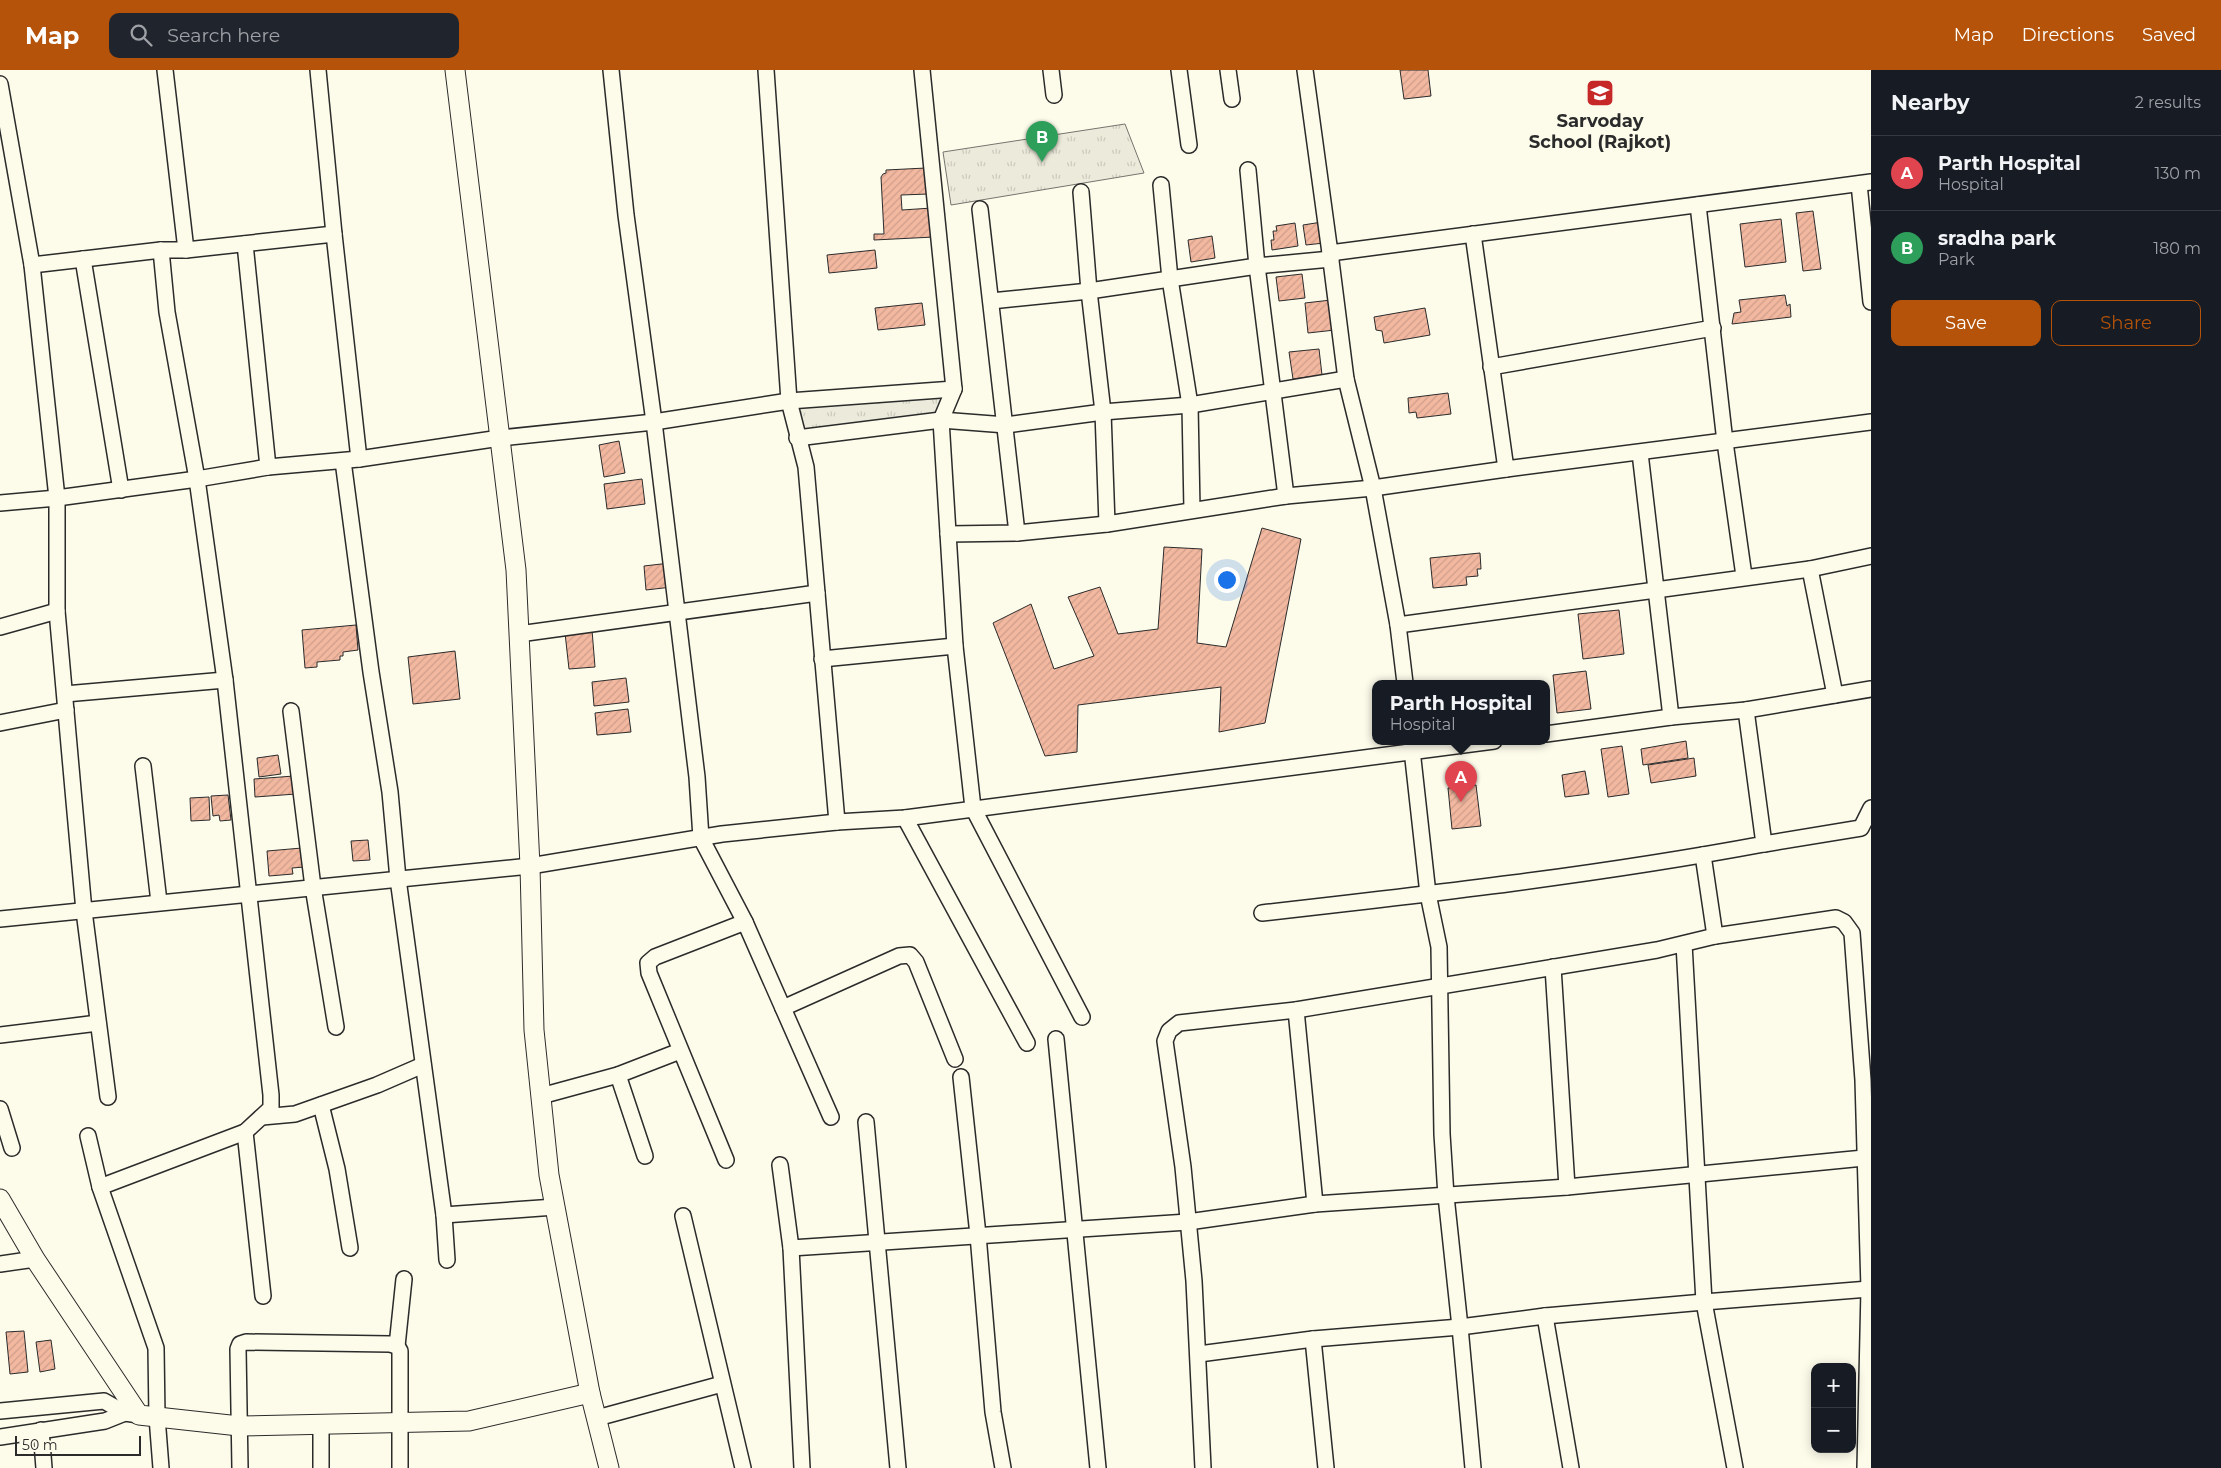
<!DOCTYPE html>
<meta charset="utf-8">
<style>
:root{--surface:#171b24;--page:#20242c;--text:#f1f3f6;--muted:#9ea1a6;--line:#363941;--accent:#b45309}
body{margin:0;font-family:Montserrat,sans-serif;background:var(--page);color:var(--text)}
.controls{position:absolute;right:15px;bottom:15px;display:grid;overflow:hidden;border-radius:10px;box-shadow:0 2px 12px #0003}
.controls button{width:45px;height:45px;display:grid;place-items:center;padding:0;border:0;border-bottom:1px solid var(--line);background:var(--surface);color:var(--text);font:25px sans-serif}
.scale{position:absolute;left:15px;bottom:12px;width:126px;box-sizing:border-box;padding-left:5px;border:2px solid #2b2b2b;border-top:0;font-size:14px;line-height:18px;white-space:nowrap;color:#2b2b2b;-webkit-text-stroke:4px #fdfbea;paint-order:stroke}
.you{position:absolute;left:1226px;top:509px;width:18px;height:18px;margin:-12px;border:4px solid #fff;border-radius:50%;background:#1a73e8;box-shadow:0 0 0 8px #1a73e833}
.badge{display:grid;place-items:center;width:32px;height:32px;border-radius:50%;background:var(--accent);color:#fff;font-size:16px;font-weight:700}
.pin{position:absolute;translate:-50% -41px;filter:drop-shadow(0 1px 2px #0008)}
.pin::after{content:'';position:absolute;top:26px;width:18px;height:15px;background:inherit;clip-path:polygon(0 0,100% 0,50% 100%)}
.popup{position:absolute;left:1372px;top:610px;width:178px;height:65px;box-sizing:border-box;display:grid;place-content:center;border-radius:10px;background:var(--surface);filter:drop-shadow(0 1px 4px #0005);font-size:16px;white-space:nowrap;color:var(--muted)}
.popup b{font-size:19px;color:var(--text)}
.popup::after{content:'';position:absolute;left:50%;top:100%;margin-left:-10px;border:10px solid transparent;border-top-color:var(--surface)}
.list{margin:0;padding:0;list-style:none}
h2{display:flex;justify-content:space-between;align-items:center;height:65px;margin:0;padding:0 20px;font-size:21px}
h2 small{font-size:16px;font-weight:400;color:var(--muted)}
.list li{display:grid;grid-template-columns:32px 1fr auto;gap:15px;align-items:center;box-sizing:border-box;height:75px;padding:0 20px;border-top:1px solid var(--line)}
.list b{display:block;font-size:19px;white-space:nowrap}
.list p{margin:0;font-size:16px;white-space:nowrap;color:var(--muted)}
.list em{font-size:16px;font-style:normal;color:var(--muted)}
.actions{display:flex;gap:10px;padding:15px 20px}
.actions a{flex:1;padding:11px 0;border:1px solid var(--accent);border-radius:10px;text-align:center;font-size:18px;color:var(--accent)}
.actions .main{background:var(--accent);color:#fff}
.icon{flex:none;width:28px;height:28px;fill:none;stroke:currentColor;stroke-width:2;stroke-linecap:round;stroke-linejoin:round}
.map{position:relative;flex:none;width:1871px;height:1398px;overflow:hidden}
header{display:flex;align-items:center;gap:30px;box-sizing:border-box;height:70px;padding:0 25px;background:var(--accent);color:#fff}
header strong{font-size:24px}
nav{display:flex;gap:28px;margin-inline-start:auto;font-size:18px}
.search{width:350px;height:45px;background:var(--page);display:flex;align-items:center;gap:12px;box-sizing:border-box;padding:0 18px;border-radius:10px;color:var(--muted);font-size:19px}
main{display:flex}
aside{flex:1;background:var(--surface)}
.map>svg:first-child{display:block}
</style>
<header>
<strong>Map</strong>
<div class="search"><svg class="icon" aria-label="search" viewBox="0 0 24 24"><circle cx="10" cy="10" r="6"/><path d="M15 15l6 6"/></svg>Search here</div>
<nav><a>Map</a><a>Directions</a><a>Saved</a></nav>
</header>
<main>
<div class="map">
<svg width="1871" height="1398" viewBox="0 0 1871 1398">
<defs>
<pattern id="park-tufts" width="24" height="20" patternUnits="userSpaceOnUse" patternTransform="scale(1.25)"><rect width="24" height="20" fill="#ecebdb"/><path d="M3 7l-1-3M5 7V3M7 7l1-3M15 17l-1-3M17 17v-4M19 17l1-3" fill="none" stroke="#cbcabc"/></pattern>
<pattern id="building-hatch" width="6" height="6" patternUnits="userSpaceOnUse" patternTransform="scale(1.25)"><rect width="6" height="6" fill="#f2b8a0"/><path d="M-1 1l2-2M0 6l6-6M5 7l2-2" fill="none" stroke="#d09e8a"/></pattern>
</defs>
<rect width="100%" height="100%" fill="#fdfbea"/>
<g fill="url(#park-tufts)" stroke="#74746e">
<path d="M1125 54 1144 103 951 135 943 82Z"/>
<path d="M944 320 941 350 798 368 800 330Z"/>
</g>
<g fill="url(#building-hatch)" stroke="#2b2b2b">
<path d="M1400 0H1428L1431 26 1404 29Z"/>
<path d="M926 98 928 124 901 125 902 140 932 138 934 167 874 170V164H884L881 107 883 104 886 103V100Z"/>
<path d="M1813 141 1821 199 1803 201 1796 143Z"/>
<path d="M1781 149 1786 192 1745 197 1740 154Z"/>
<path d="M1322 152 1324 173 1306 175 1303 155Z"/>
<path d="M1295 153 1298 176 1272 180 1271 170H1274L1273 161H1277L1276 156Z"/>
<path d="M1212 166 1215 188 1191 192 1188 170Z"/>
<path d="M875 180 877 198 829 203 827 185Z"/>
<path d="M1302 204 1305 228 1279 231 1276 207Z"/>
<path d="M1785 225 1787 236 1790 234 1791 247 1732 254 1734 243 1741 242 1739 230Z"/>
<path d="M1331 230 1335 260 1308 263 1305 233Z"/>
<path d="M922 233 925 255 878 260 875 238Z"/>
<path d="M1425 238 1430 265 1384 273 1382 261 1376 260 1374 247Z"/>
<path d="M1319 279 1322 305 1293 309 1289 282Z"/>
<path d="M1448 323 1451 344 1417 348 1416 342 1409 343 1408 328Z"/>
<path d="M619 371 625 403 604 407 599 375Z"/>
<path d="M642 409 645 434 607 439 604 414Z"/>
<path d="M1262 458 1301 469 1265 653 1219 662 1221 617 1078 635 1077 682 1045 686 993 553 1031 534 1054 599 1094 586 1068 527 1100 517 1118 564 1158 559 1164 477 1202 479 1197 573 1226 577Z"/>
<path d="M1480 483 1481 499H1477L1478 506 1466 507 1467 515 1433 518 1430 488Z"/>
<path d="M670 493 672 517 646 520 644 496Z"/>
<path d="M1619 540 1624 584 1583 589 1578 544Z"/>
<path d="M356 555 358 580 343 582V586H340V590L317 592V597L305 598 302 560Z"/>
<path d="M592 560 595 597 569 599 565 563Z"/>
<path d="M455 581 460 629 413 634 408 587Z"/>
<path d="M1586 601 1591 639 1557 643 1553 605Z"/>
<path d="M626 608 629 632 594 636 592 612Z"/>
<path d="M628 639 631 662 597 665 595 643Z"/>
<path d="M1686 671 1688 688 1643 695 1641 679Z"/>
<path d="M1622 676 1629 724 1608 727 1601 679Z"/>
<path d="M278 685 281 704 259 707 257 688Z"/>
<path d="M1694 688 1696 706 1651 713 1648 695Z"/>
<path d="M1585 701 1589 724 1565 727 1562 705Z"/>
<path d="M294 706 296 724 255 727 254 709Z"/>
<path d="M1476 715 1481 756 1452 759 1448 718Z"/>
<path d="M228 725 231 750 220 751 219 745 213 746 211 726Z"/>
<path d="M209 727 210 750 191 751 190 728Z"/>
<path d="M368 770 370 790 353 791 351 771Z"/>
<path d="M302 778 304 797 292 798 293 804 269 806 267 781Z"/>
<path d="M24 1261 28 1302 10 1304 6 1262Z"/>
<path d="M51 1270 55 1299 40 1302 36 1272Z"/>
</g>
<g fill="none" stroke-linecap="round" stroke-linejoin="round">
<defs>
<g id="minor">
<path d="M165 0 186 180"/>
<path d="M318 0 334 164 359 389"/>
<path d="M611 0 626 145 654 352 697 707 701 768 745 852 831 1047"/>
<path d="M766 0 789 331 806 397 837 752"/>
<path d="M922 0 954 319 941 350 955 576 973 738 1082 947"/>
<path d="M1051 0 1054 25"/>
<path d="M1179 0 1189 75"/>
<path d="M1228 0 1232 29"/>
<path d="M1305 0 1330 183 1871 112"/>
<path d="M0 14 32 195 57 428V541L74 731 84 841 108 1027"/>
<path d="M1248 100 1257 196 1286 426"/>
<path d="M1859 114 1871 232"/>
<path d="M1161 115 1170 209 1190 335 1192 440"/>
<path d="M1081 122 1089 221 1103 342 1107 454"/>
<path d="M1698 135 1725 372 1744 506"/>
<path d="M980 139 1017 463"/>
<path d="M1473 164 1506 399 1871 352"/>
<path d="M245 174 268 397"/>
<path d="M161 180 167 242 197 409 225 610 271 1025V1038L245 1062 100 1117 156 1278 157 1347 161 1398"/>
<path d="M1330 183 1346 309 1373 418 1398 555 1405 613"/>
<path d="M83 189 121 420"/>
<path d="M32 195 161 180H186L334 164"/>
<path d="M991 231 1089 221 1257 196 1331 189"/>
<path d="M1491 297 1713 258"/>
<path d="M797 368 941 350 1006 355 1103 342 1190 335 1346 309"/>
<path d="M1640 383 1671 647"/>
<path d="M343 391 371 602 390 722 398 809 444 1145 447 1190"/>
<path d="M0 433 57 428 197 409 268 397 359 389 500 368 654 352 789 331 954 319"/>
<path d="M948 464 1017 463 1107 454 1286 426 1373 418 1506 399"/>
<path d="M1810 499 1835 625"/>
<path d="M1398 555 1810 499 1871 486"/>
<path d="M0 557 57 541"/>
<path d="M519 564 817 523"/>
<path d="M822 589 955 576"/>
<path d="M65 624 225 610"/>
<path d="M291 641 313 817 336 957"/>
<path d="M0 653 66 640"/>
<path d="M1546 664 1671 647 1746 640 1871 619"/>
<path d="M1411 671 1428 824 1439 877 1442 1064 1446 1126 1460 1257 1473 1398"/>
<path d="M143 696 159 832"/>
<path d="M905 748 1027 973"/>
<path d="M1764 774 1861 758 1871 738"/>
<path d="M1703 785 1715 866"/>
<path d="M1262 843C1430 824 1598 805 1764 774L1746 640"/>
<path d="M0 849 530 796 722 764 837 752 905 748 1494 671"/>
<path d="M1684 874 1704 1232 1735 1398"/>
<path d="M1553 897 1567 1117"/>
<path d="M783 938 899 886 910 885 916 892 955 989"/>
<path d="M1296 940 1315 1134"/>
<path d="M0 965 98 953"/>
<path d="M1056 969 1098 1398"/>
<path d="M618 1005 645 1086"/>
<path d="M961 1007 978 1165 993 1342 1003 1398"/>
<path d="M541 1026 618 1005 680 981"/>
<path d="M321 1035 337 1099 350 1178"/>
<path d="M0 1039 12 1078"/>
<path d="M262 1047 295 1044 377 1015 423 995"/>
<path d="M866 1052 898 1398"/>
<path d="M245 1062 263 1226"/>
<path d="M88 1066 100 1117"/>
<path d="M726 1090 649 903 648 893 655 887 745 852"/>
<path d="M780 1095 791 1178 802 1398"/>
<path d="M444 1145 555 1137"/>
<path d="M683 1146 743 1398"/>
<path d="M791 1178 1188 1152 1315 1134 1567 1117 1864 1088"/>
<path d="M0 1194 35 1189"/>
<path d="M1545 1246 1571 1398"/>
<path d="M1313 1269 1326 1398"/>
<path d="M397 1276 404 1209"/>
<path d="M1199 1284 1313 1269 1460 1257 1545 1246 1704 1232 1869 1219"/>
<path d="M0 1341 104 1331 125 1343 139 1345"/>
<path d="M597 1348 722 1314"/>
<path d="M321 1354V1398"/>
<path d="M41 1360 44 1398"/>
<path d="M0 1367 105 1351 125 1343"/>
<path d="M240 1398 238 1279 240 1274 246 1272 390 1274 397 1276 400 1281V1398"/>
<path d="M1203 1398 1194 1211 1183 1097 1165 971 1169 961 1179 953 1296 940 1657 880 1715 866 1836 848 1844 852 1852 863 1863 1010 1869 1219 1865 1398"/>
</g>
<g id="tertiary">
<path d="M455 0 516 500 530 796 534 960 549 1105 590 1323 609 1398"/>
<path d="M0 1129 35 1189 139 1345 239 1356 469 1351 590 1323"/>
</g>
</defs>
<use href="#minor" stroke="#2b2b2b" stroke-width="18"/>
<use href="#tertiary" stroke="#2b2b2b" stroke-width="21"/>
<use href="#minor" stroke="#fdfbea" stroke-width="15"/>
<use href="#tertiary" stroke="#fdfbea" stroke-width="19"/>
</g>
<defs>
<symbol id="university-square" viewBox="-11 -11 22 22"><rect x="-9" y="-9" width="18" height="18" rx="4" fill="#c62828" stroke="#fdfbea"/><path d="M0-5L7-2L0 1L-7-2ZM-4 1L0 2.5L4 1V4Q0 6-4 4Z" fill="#fff"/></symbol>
</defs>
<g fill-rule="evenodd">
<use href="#university-square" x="1584" y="7" width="32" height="32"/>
</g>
<g text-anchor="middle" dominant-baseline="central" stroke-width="4" stroke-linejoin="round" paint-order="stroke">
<g font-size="18" font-weight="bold" fill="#2b2b2b" stroke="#fdfbea">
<text x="1600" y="51">Sarvoday<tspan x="1600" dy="21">School (Rajkot)</tspan></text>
</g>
</g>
</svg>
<div class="controls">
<button>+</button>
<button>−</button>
</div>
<div class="scale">50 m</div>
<div class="you"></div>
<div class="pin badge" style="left:1461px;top:732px;background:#e0444e">A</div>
<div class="popup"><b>Parth Hospital</b>Hospital</div>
<div class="pin badge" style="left:1042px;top:92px;background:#2e9e5b">B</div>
</div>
<aside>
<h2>Nearby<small>2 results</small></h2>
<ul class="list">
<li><span class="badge" style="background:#e0444e">A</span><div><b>Parth Hospital</b><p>Hospital</p></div><em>130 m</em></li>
<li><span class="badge" style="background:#2e9e5b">B</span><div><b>sradha park</b><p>Park</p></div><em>180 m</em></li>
</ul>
<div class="actions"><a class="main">Save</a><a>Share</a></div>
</aside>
</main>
